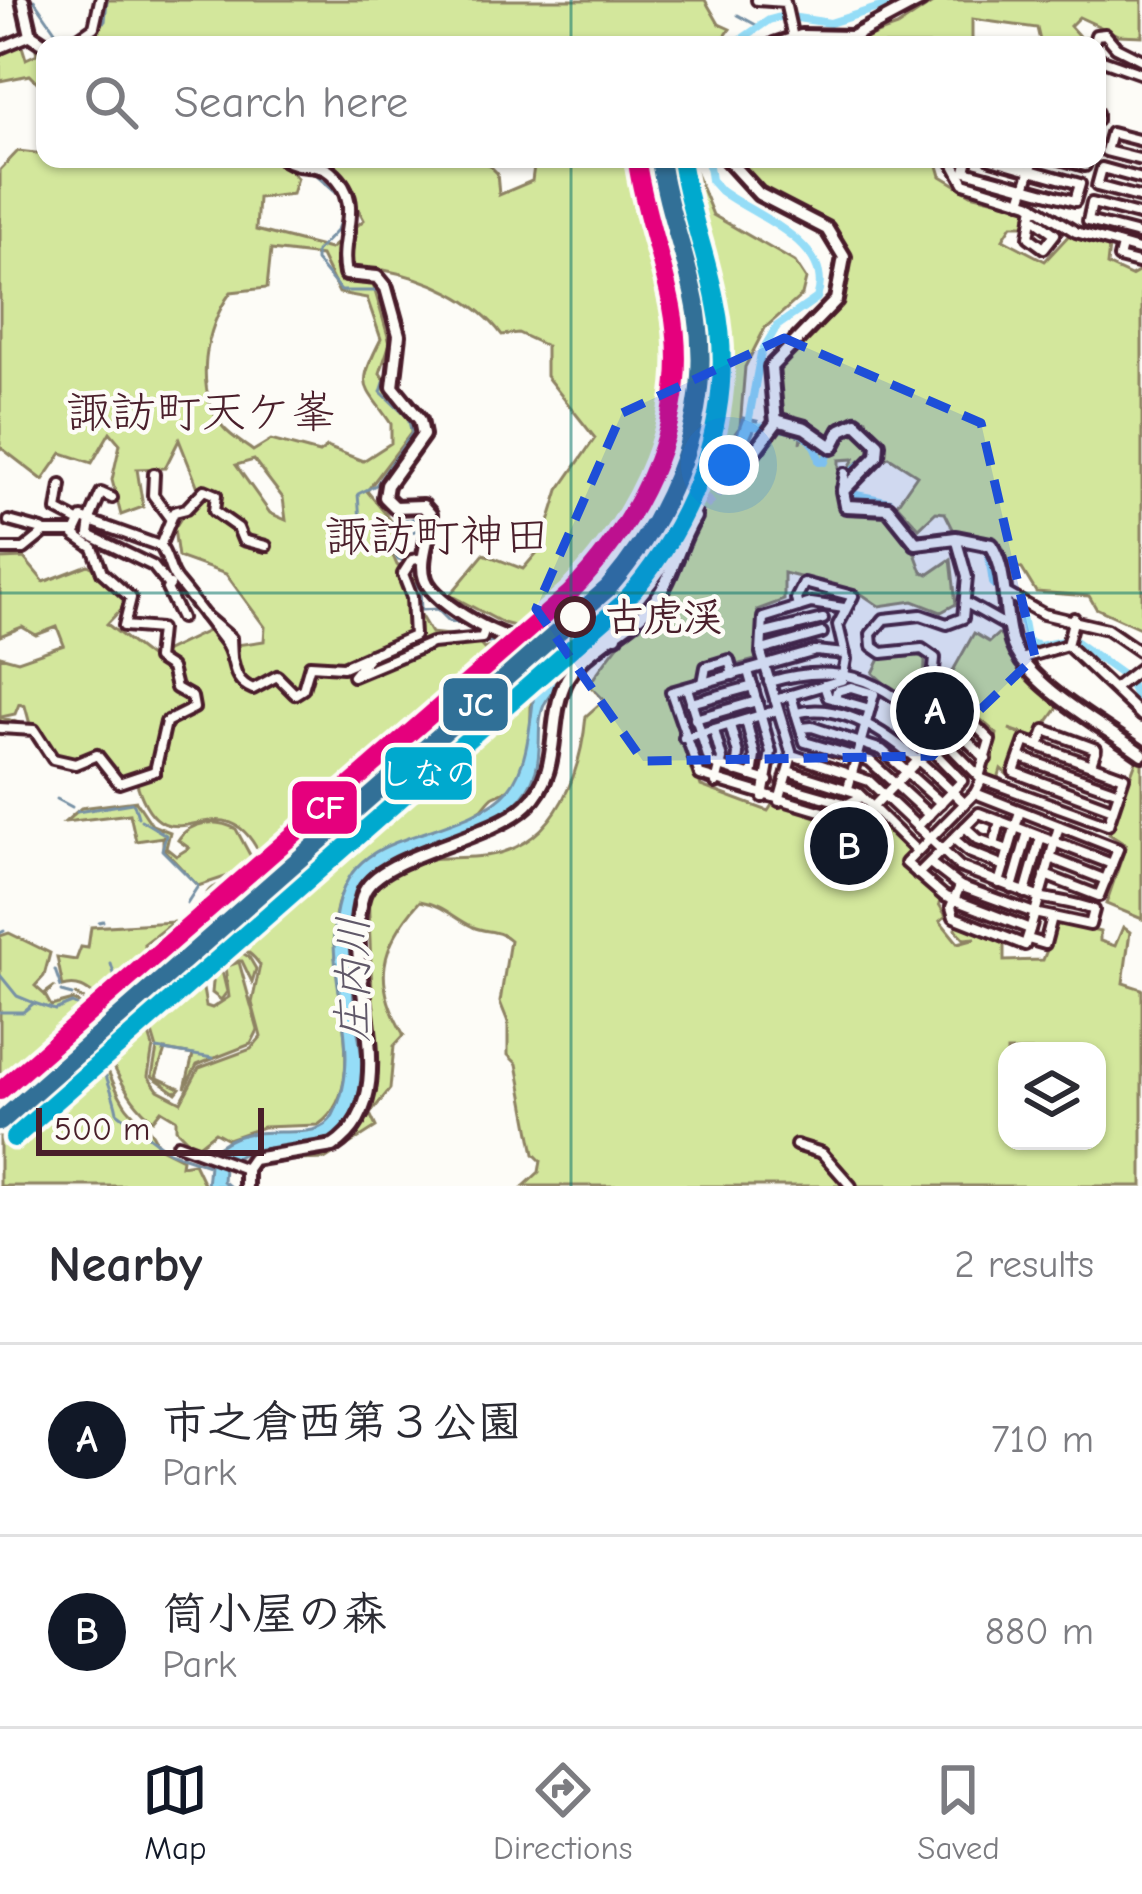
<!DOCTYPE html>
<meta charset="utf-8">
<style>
:root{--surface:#fff;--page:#f2f2f3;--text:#2b2b33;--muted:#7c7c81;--line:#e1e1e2;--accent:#111827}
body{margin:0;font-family:"Comic Neue","Klee One",sans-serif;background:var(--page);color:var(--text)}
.controls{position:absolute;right:36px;bottom:36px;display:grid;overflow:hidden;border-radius:24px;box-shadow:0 3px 9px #0004}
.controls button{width:108px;height:108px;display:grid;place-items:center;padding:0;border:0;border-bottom:3px solid var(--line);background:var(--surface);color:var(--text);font:60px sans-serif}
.scale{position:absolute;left:36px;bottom:30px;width:228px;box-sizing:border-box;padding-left:12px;border:6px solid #4a1f2b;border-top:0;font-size:33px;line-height:42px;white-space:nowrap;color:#4a1f2b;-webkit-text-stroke:9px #fdfcf7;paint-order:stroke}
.you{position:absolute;left:729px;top:465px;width:42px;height:42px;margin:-30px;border:9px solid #fff;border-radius:50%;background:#1a73e8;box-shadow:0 0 0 18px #1a73e833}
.badge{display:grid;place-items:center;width:78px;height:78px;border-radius:50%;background:var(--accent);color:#fff;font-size:39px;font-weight:700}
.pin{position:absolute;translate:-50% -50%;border:6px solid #fff;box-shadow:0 3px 12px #0006}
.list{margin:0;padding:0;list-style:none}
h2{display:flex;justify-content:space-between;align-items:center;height:156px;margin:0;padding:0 48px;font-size:51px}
h2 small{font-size:39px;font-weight:400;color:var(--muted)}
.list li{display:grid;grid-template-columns:78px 1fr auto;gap:36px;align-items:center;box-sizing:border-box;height:192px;padding:0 48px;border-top:3px solid var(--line)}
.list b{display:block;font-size:45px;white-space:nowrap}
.list p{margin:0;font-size:39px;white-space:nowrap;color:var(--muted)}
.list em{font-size:39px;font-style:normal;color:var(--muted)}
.icon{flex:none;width:66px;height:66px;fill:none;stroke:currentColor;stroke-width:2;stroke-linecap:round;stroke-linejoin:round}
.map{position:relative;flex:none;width:1142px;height:1186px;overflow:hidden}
.search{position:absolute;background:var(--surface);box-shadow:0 3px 9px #0004;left:36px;right:36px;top:36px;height:132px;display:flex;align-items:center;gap:30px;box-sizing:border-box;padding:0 42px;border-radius:24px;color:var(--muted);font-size:45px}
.sheet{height:540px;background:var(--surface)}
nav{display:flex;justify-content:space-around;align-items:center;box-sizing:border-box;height:168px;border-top:3px solid var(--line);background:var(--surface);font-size:33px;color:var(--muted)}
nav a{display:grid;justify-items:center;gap:6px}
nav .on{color:var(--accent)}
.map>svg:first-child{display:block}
</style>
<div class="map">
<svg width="1142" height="1186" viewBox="0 0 1142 1186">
<rect width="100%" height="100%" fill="#fdfcf7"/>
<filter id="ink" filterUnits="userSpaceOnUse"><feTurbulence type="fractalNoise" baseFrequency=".00833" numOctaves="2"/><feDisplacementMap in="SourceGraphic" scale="24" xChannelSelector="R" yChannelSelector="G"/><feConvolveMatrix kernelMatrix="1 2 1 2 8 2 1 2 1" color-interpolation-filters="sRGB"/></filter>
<g filter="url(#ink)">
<g fill="#d3e79c" stroke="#8e8364" stroke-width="3" fill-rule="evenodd">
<path d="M96 0H705L719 24 730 29 719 45H179L170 40 165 45H74L94 30 103 2Z"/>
<path d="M937 0H1142V36L1118 35 1079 17 1070 26 1087 45H1041L1037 28 972 19V45H845L897 27Z"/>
<path d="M34 41 45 49V90L30 75 0 81V53L21 43 26 59 37 54Z"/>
<path d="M18 151 45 154V159H279L297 178 292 194 258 198 256 230 330 249 364 220 331 159H483L497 173 499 195 532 181 535 159H690L713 215 795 262 806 279 802 295 765 328 745 367 740 427 723 449 707 454 699 445 678 449 672 466 662 471 631 548 587 590 559 603 537 632 503 623 450 595 484 554 523 569 541 548 559 490 595 438 546 376V346L518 333 502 335C477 300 427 278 384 270L373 284 390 343 380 373 410 418 411 433 367 491 397 528 390 549 397 565 414 579 419 613 431 633 474 638 484 649 505 642 518 644 528 661 538 659C523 694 541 751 516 782 510 791 502 792 494 796 490 798 485 806 482 809 431 843 366 832 340 897 315 958 380 1082 318 1125L263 1127 228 1139 215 1132 195 1148 176 1129V1119L161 1110 153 1120C121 1096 102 1043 94 1006L74 994 105 1011 144 1019 153 1047 148 1076 158 1090 181 1102 199 1068 251 1049 261 1037 252 1003 260 965C242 938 210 945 202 907 208 872 234 890 258 885L263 861C223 767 168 880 137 784L140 778 119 781 95 753 78 762 52 758 31 728 25 706 19 704 15 714 1 717 25 725 0 726V656L18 661 64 645 57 627 36 635 22 627 0 636V559L24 558 44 582 88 565 113 578 127 603 107 624 151 658 212 629 237 645 264 641 265 627 226 574 178 557 174 529 199 490 179 440 165 468 137 469 143 507 121 515 112 480 120 444 110 432 92 463 62 453 43 480 0 447V170ZM271 250 321 256 339 293 367 298 381 339C355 390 364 383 391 424V443L363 461 327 447 319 453 271 440 253 451C244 444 230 436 223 427 193 390 205 327 231 292L267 288ZM254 460 283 498 286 520 270 513 236 465Z"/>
<path d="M731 159H936L941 176 971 194 1029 208 1027 225H1012L1003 239 1045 261 1071 233 1109 247 1107 265 1131 276 1142 270V629L1096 608 1089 596 1036 592 1022 569C993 559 983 536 954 531L945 513 936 512 919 528 897 504 917 475 889 457 869 467 877 459 866 419 838 422 828 443 780 418 771 374 844 298 850 263 829 226 767 197Z"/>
<path d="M849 426 873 451 846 472 854 459 839 460V502L884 509 912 545 922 572 929 574 951 559 956 604 941 612 913 601 879 606 860 593 784 573V600L757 610 764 633 755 660 736 665 731 655 704 663 698 681 667 689 701 786 768 811 774 802 849 822 873 811 914 852 905 862 942 896 939 904 946 916 940 921 958 943 976 938 964 939 955 929 958 922 1004 944V961L1043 960 1058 922 1100 932V941L1115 946 1123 927 1130 932 1123 983 1142 989V1186H524L539 1172 541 1161 534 1154 517 1064 508 1055V1022L500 1002 510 940C498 929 487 933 473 927 452 917 444 905 420 901 380 946 372 982 404 1035L394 1046 390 1089 370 1114 376 1127 326 1159 264 1161 335 1148 370 1092 375 1068 368 890C397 845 454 864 496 854 558 840 581 771 586 716L604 700 589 685C625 629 672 590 696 528L688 521 691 501 699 495H694L698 484 709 483 706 475 715 465 725 468 739 460 746 465 777 429 801 436 800 443 806 433 825 448ZM1007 1051H1097V1141H1007Z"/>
<path d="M974 633 989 642 998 634 1008 638 1012 654 1062 702 1036 738 1009 729 1025 737 1009 776 1001 769 998 779 987 776 997 734 944 687Z"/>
<path d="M916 654 925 659 924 697 907 703 873 673 880 659Z"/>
<path d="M1138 756 1142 758V919L1106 904 1126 845 1109 834Z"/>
<path d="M136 801 152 825 170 832 166 848 176 856 189 848 178 840C191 820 217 819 236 829L256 866V878L228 876 198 886 163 849V837L136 841 130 814 65 822 81 808Z"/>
<path d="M173 922 144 944 150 962 168 970 167 987 180 986 200 972 206 1006 212 1008 229 997 225 967 239 962 258 1030 251 1044 197 1065 185 1088 193 1055 165 1050 156 1077 180 1088 176 1093 152 1076 157 1049 147 1016C135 1008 130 1012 117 1009 96 1003 87 979 63 987L57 957 76 960 81 947 88 948 91 927Z"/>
<path d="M207 932 249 957 256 969 252 982 242 961H227L222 971 227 992 221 1000 212 993 216 950 203 935Z"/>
<path d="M9 933 50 953 44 976 35 986 44 994 55 986 45 995 51 1006 73 1000 87 1008C96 1039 107 1075 124 1103 135 1121 152 1124 158 1147L182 1159 181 1165 194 1163 205 1186H0V936Z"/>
</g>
<path fill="#95ddf7" stroke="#7791a5" stroke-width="3" d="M743 418 757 421C741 473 719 452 706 473 682 511 673 563 645 603 621 639 574 661 548 698 527 729 557 765 513 806 474 843 389 846 362 886 349 906 352 926 354 948 355 966 352 985 354 1003 359 1061 380 1087 335 1140L242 1154 224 1167 223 1181 229 1186H207L210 1154C250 1111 314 1151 333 1115 373 1039 303 945 352 873 365 855 385 846 405 839 516 801 523 801 535 683L549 673 572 636 621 605 638 585 688 471 735 440Z"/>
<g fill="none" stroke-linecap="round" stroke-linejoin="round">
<g stroke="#7791a5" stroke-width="3">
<path d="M34 0 65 45"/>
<path d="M738 15 758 26"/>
<path d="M75 45 105 21 107 0"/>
<path d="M309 169 342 198"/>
<path d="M345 207 337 230 316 252V261L341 291H378L393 340"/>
<path d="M391 361 381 392 408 418 412 433 376 485 358 494 360 521 369 526 419 518 417 530 399 538 393 550 398 560 415 564 408 577 420 589 421 610 437 609 449 621 472 626 484 644 503 640"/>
<path d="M529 648 559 658"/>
<path d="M57 799 72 807"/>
<path d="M134 804 138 817"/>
<path d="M77 812 132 803"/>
<path d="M141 820 166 835 162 850 198 886 187 903"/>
<path d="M99 922 103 921"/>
<path d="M0 933 4 931"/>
<path d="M111 964 125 1008 118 1023"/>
<path d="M55 970 61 987"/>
<path d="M0 975 17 996 34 1003"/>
<path d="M61 992 72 995"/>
<path d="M0 1012H23L34 1003 55 1010 72 1003 86 1010V1033L98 1038C99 1067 112 1085 117 1112L169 1152 208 1165"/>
<path d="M148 1017 154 1015"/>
<path d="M98 1037 118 1023 137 1031 143 1020"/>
<path d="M157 1049 213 1058"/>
<path d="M0 1119 40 1099 65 1078 98 1073"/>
</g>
<g stroke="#95ddf7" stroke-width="8">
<path d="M733 45 769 20 784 16 830 23 902 0"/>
<path d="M708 159 711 180 721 191C756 217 836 244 817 298L777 326 761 353 747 429"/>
<path d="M750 426C778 428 814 425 819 461L825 462 837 427 849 424"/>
<path d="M871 456 849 473 847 493 890 502 912 534"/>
<path d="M955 534 969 535 988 551 993 583 1020 606 1027 642 1040 646 1072 639 1128 679 1142 708"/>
</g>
<path stroke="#d9d0ce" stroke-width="10" stroke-dasharray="10 5" stroke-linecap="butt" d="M695 517 751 456"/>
<defs>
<g id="minor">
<path d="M757 0 785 2 793 38"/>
<path d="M68 45 94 27 100 0"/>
<path d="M1093 45 1096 35 1105 34 1116 47 1142 60"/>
<path d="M0 48 31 35"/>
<path d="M1097 58 1142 74"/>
<path d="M1097 113V120"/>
<path d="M1142 141 1111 133 1106 151 1142 160"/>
<path d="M951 159 964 183 1029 203 1076 232 1142 251"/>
<path d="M968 159 965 171 1075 201 1080 184 991 159"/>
<path d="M1060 159 1085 166 1087 159"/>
<path d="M1142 179 1102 168 1097 186 1142 198"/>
<path d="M1021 201 1034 159"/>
<path d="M1142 216 1092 203 1088 221 1142 235"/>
<path d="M1032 217 1055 234 1044 248 1029 237 1034 206"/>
<path d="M1122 246 1119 258 1142 264"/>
<path d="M154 474 153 495 170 518"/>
<path d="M61 485 57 510 78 521"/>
<path d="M842 490 845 473"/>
<path d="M90 519 101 493 112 498"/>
<path d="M91 520 89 535 153 566 169 586"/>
<path d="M9 521 42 530"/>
<path d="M160 546 174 512 186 509 204 490 216 495 214 511 238 528 243 540 266 546"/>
<path d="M3 549H24L45 532H73"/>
<path d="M170 585 167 589 181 618"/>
<path d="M1004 592 1043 614 1107 629 1142 653"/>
<path d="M968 604 1009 627"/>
<path d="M844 608 811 603 763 618 761 653 792 755 869 781 960 867 1035 896 1039 897C1057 901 1077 903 1094 910L1090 925 1034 913 960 886 951 907 954 917 1025 945C1038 906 1048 866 1059 826"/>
<path d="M204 615 231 638 232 659"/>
<path d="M766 633 823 619"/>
<path d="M1067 645 1142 716"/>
<path d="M1067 645 1074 618"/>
<path d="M762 650 822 633"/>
<path d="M845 654 816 651 671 692 700 775 850 820 867 813 930 748 962 781 917 827"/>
<path d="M370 655 353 676 432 643 482 638 485 629"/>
<path d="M1020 659 1067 645"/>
<path d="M748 671 771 752 763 797"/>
<path d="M769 682C875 651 913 711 982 779L975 793 906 863 944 896 1030 929"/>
<path d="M703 683 706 667 729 660 733 675"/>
<path d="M824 685 828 697 870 709"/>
<path d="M687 688 710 763 768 781"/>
<path d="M1115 688 1142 667"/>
<path d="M791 695 842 680 846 659 838 625 853 596 804 583 796 599 798 607"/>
<path d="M835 699 837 691 851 687 874 694 848 788"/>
<path d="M775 700 791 695 796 713C859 696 925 766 964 803"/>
<path d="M691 703 753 686"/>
<path d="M796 713 805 742 870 761 929 815"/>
<path d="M916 715 932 692 935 658 922 649 882 653 872 646 871 634 884 619 921 615 947 624 963 618 967 577 956 538"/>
<path d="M695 719 757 701"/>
<path d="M746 720 755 756 752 776"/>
<path d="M730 725 738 754 736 772"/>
<path d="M953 727 986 759"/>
<path d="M0 728 34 730 53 759 75 764 97 755 119 783 155 771 166 722 194 708 192 697 176 688 171 668 157 659 160 629 124 626 131 598 102 572 93 548 74 535 82 518 160 546C169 557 168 571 177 581 194 601 208 620 224 641 238 658 228 679 253 689L277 676 295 694 303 689 310 665 343 667 414 636 412 597 403 574 412 560 424 558"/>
<path d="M801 728 812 727 882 750 941 803"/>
<path d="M714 730 722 759 716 783"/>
<path d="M684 738 778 710"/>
<path d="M941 740 965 715 990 740 979 777"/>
<path d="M1039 746 1045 730 1096 749 1091 764"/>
<path d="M1020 757 1119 792"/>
<path d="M788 771 858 793 917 851"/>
<path d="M982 779 1108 825 1124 777 1025 741 1014 772 1113 809"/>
<path d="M784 786 847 804 861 797"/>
<path d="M975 793 1118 849 1099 896 1045 875"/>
<path d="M779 801 792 755"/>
<path d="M954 839 969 852 1004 866"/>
<path d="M994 845 1000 821"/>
<path d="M1008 850 978 839 965 827 979 813 1112 864"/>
<path d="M1050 858 1106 880"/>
<path d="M930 863 960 886"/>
<path d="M918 874 965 827"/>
<path d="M999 883 1020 811"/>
<path d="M1012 888 1028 832"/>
<path d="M1025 893 1041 837"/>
<path d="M1028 939 1045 944 1052 917"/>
<path d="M178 1144 246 1169"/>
<path d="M796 1145 822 1153 851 1186"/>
</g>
<g id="major">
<path d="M23 0 31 35 46 45"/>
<path d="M774 45 801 36 852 37 921 0"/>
<path d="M285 159C300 169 318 161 331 173 367 204 337 235 346 274L377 277 386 288 399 335 393 387 420 420 423 435 387 485 385 497 395 507 423 506 430 514C432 535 418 558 425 579 433 604 509 646 534 642 548 640 553 615 561 606L589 600"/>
<path d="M727 159 759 194 827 229 844 257 836 300 771 367 776 423 751 456"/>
<path d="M776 420 805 428 832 447 841 430 856 423 878 444 877 456 843 491 846 506 888 508 916 543 956 538 991 545C1009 573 1002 614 1013 645 1028 686 1107 728 1142 754"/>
<path d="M593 606 616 636"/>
<path d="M246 1186V1169L253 1159 333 1146C411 1094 338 967 363 895 376 855 491 840 527 805 562 771 547 725 564 685 575 656 621 633 644 612 674 584 674 550 695 517"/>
</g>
</defs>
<use href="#minor" stroke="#4a1f2b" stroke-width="16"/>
<use href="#major" stroke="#4a1f2b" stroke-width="20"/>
<use href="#minor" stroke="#fdfcf7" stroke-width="8"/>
<use href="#major" stroke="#fdfcf7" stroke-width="10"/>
<defs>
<path id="rail-1" d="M0 1122 608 588C673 512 713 414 697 313 689 261 667 212 660 159"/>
<path id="rail-2" d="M14 1138 622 604C694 524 738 412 716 304 707 255 688 209 681 159"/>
<path id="rail-3" d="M0 1091 570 593C644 516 693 416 672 307 662 258 644 211 637 162"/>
</defs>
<use href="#rail-1" stroke="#fdfcf7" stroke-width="27"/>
<use href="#rail-2" stroke="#fdfcf7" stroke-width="27"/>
<use href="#rail-3" stroke="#fdfcf7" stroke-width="27"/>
<use href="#rail-1" stroke="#307097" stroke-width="18"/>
<use href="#rail-2" stroke="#00a9ce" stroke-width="18"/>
<use href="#rail-3" stroke="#e5007d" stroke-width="18"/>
</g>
</g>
<path fill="#1d4ed8" fill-opacity="0.2" stroke="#1d4ed8" stroke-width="9" stroke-dasharray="24 15" stroke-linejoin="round" d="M784 338 981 423 1035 657 932 756 643 761 536 609 622 413Z"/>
<path fill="none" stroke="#0f766e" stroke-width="3" stroke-opacity="0.55" d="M571 0V45M571 159V1186M0 593H1142"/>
<circle fill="#fdfcf7" stroke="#4a1f2b" stroke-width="6" cx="575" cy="617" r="18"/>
<g text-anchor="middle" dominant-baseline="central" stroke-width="9" stroke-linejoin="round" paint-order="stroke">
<g font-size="39" font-weight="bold" fill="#4a1f2b" stroke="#fdfcf7" text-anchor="start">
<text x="605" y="617">古虎渓</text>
</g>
<g font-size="42" font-style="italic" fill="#605868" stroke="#fdfcf7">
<text transform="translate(353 979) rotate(-90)">庄内川</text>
</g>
<g font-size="45" fill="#4a1f2b" stroke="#fdfcf7">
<text x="201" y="412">諏訪町天ケ峯</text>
<text x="437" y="536">諏訪町神田</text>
</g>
</g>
<g stroke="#fdfcf7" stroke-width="4.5">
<rect x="441" y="676" width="69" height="57" rx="12" fill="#307097"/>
<rect x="383" y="745" width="91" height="57" rx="12" fill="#00a9ce"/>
<rect x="290" y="779" width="69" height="57" rx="12" fill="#e5007d"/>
</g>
<g font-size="33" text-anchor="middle" font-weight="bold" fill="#fff">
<text x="476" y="716">JC</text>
<text x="429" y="785">しなの</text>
<text x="325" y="819">CF</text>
</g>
</svg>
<div class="controls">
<button><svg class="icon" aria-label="layers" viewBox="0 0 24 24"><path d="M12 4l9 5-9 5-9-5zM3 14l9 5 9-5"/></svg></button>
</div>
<div class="scale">500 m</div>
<div class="you"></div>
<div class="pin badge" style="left:935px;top:711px">A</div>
<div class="pin badge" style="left:849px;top:846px">B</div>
<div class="search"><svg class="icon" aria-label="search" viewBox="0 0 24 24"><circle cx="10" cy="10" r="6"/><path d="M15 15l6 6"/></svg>Search here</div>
</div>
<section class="sheet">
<h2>Nearby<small>2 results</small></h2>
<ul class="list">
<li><span class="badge">A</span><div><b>市之倉西第３公園</b><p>Park</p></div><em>710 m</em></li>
<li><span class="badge">B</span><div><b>筒小屋の森</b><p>Park</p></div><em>880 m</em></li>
</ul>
</section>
<nav>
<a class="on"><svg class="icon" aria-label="map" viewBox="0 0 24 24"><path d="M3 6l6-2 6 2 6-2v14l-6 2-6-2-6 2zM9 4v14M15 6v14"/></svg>Map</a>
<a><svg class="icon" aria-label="directions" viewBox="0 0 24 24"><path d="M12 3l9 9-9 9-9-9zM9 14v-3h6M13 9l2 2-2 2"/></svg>Directions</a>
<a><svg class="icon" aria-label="saved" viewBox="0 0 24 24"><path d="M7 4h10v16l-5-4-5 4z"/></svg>Saved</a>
</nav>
